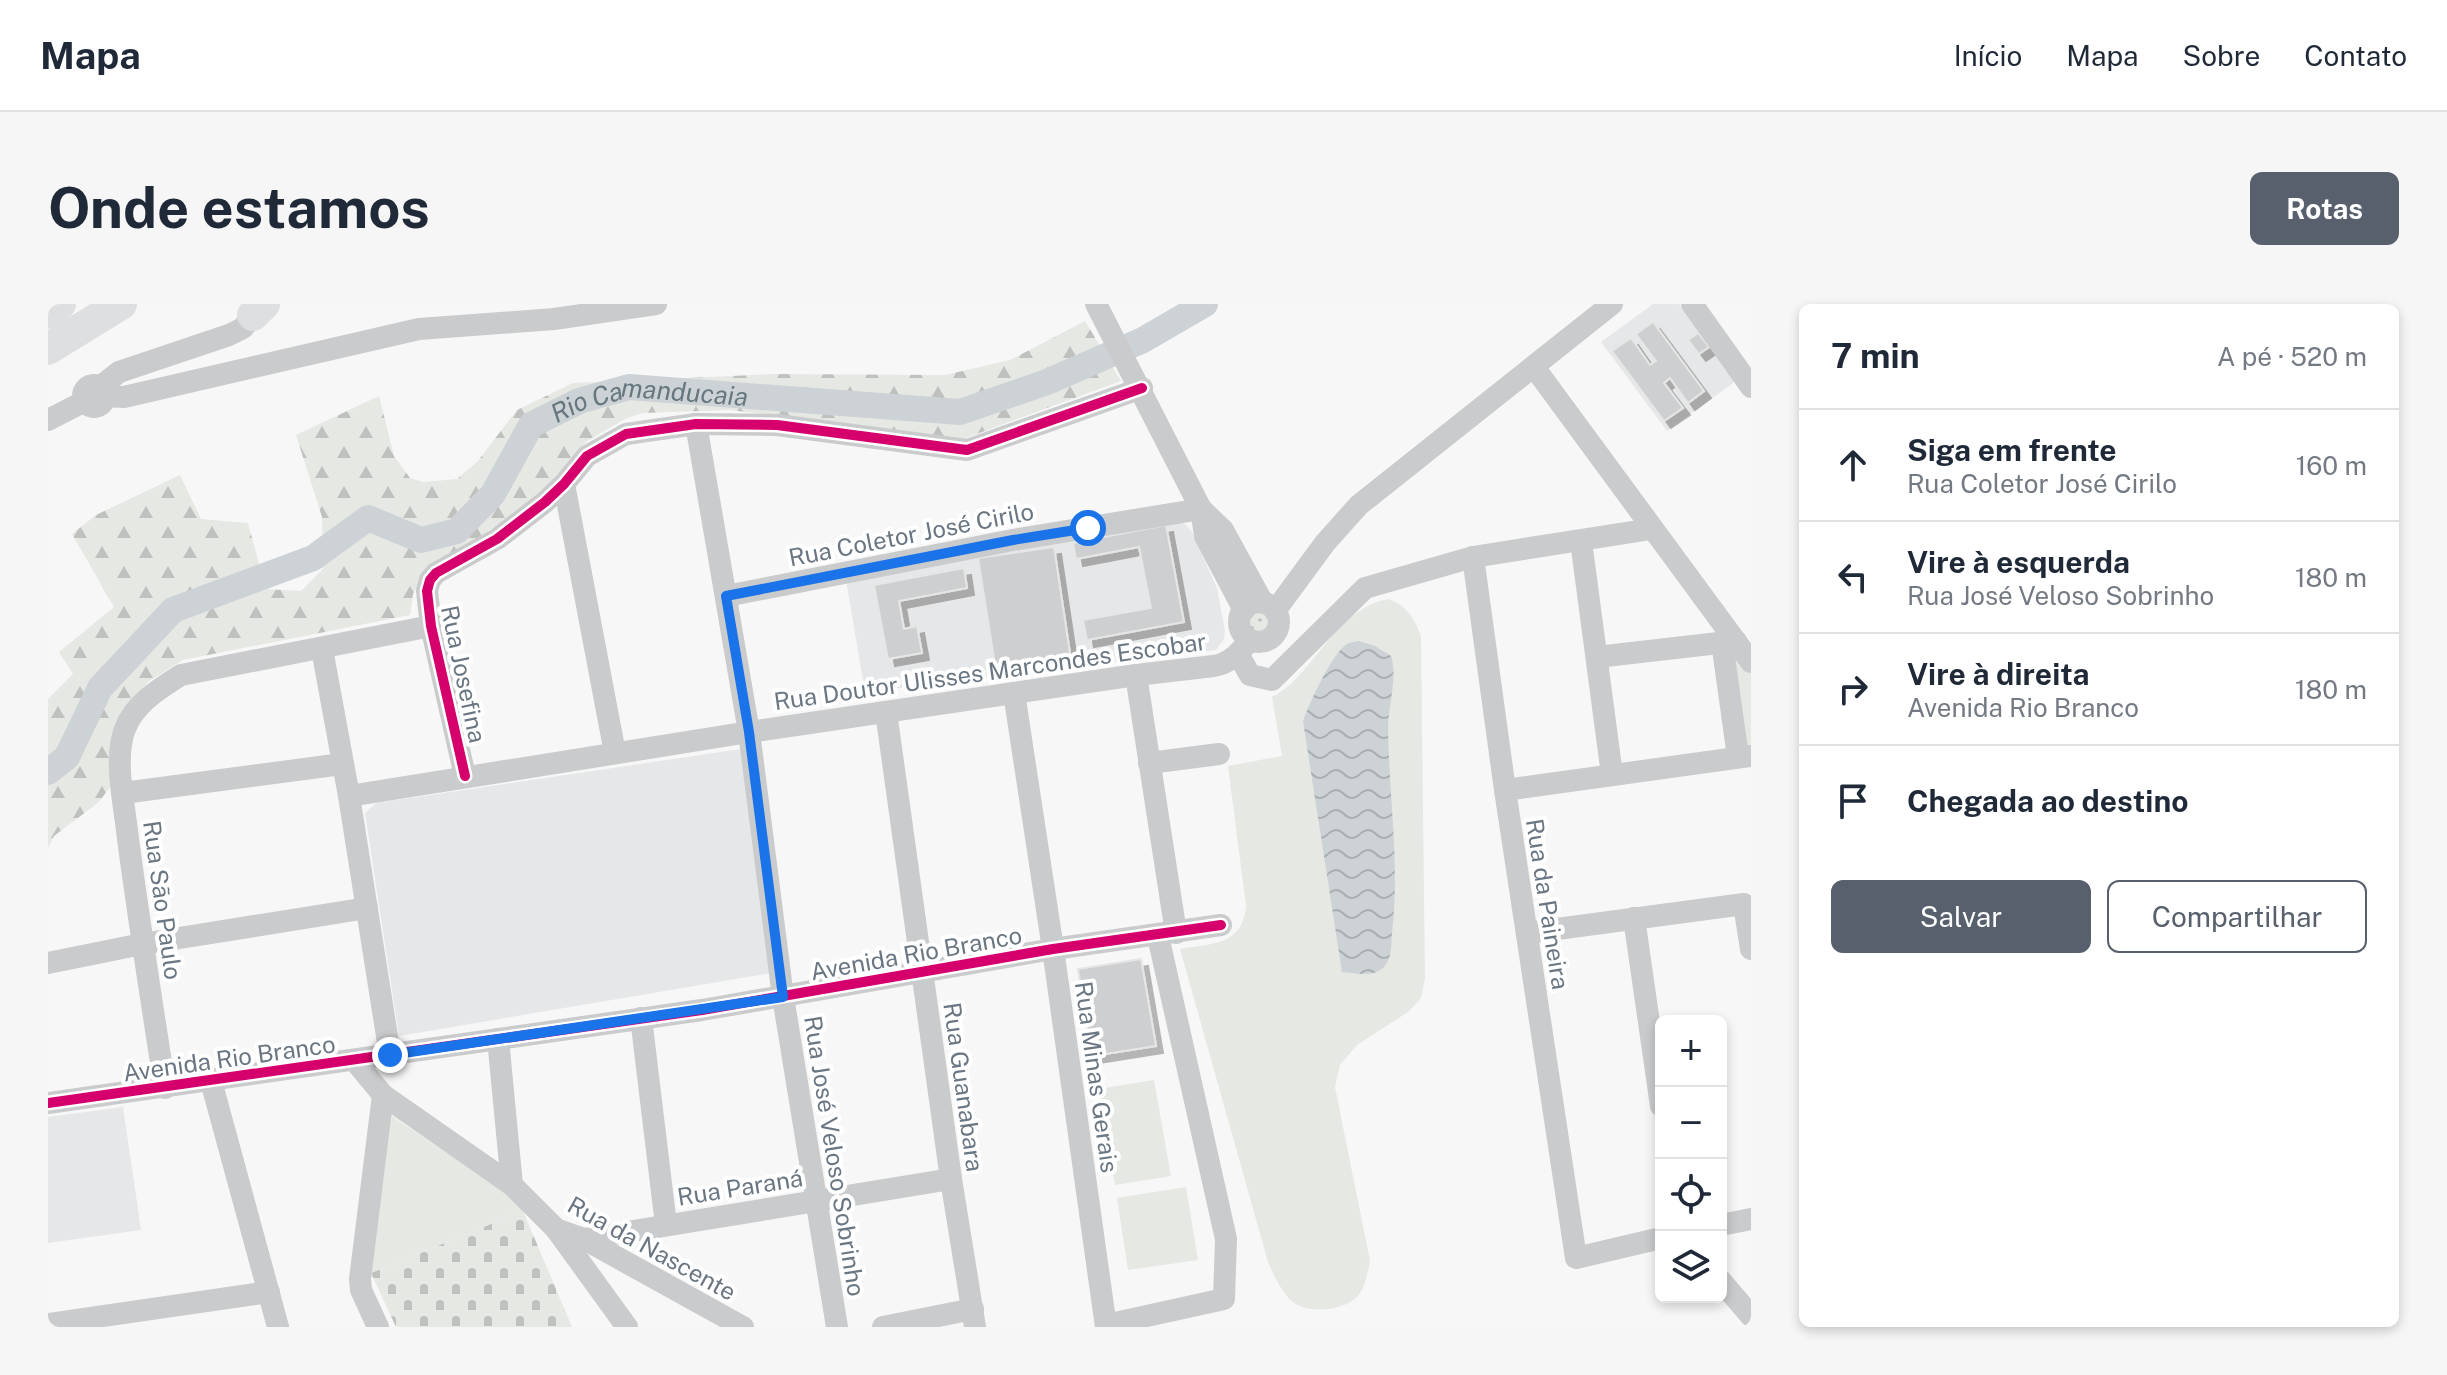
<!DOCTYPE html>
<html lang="pt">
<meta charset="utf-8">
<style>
:root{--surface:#fff;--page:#f6f6f7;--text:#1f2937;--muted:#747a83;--line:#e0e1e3;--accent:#57606c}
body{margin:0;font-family:"Public Sans",sans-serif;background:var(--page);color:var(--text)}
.controls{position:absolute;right:24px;bottom:24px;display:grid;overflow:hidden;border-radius:12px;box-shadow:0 4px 12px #0003}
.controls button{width:72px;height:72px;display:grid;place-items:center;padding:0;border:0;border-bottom:2px solid var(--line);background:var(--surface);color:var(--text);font:40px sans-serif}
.stop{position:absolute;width:24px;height:24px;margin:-18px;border:6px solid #1a73e8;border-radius:50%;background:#fff}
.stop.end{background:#1a73e8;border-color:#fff;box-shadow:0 2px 8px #0008}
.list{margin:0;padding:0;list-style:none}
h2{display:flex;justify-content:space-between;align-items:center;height:104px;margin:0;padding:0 32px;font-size:34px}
h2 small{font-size:26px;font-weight:400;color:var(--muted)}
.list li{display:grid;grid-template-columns:52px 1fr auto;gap:24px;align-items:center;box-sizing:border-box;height:112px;padding:0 32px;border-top:2px solid var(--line)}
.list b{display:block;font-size:30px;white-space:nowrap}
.list p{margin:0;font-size:26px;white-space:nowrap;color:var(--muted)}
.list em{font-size:26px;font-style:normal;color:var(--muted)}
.actions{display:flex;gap:16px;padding:24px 32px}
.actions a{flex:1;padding:18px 0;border:2px solid var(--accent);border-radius:12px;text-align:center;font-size:28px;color:var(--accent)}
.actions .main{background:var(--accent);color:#fff}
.icon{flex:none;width:44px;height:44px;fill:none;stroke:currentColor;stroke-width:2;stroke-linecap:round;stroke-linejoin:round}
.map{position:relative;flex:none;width:1703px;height:1023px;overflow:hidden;border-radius:12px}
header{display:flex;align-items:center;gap:48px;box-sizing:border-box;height:112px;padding:0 40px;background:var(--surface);border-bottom:2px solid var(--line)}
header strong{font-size:38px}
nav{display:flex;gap:44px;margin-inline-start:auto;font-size:28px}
.intro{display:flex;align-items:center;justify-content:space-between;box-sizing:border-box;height:192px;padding:0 48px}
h1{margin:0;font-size:56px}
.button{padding:20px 36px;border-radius:12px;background:var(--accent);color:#fff;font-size:28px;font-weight:700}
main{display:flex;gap:48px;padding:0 48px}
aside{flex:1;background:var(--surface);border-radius:12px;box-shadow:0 4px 12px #0003}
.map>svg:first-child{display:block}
</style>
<header>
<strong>Mapa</strong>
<nav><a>Início</a><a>Mapa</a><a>Sobre</a><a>Contato</a></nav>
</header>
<div class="intro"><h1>Onde estamos</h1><a class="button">Rotas</a></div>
<main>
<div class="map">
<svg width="1703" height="1023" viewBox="0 0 1703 1023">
<defs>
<pattern id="grass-dots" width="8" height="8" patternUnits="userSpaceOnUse" patternTransform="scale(2)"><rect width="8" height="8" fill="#e6e8e4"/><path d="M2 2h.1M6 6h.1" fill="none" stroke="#bec1be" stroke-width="1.8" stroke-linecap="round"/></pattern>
<pattern id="forest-firs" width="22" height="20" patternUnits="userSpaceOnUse" patternTransform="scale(2)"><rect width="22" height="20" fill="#e6e8e4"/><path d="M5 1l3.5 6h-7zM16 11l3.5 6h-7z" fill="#bec1be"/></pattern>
<pattern id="cemetery-stones" width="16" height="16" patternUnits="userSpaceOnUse" patternTransform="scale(2)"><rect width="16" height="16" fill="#e6e8e4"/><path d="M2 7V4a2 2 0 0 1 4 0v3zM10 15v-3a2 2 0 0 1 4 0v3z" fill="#bec1be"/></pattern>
<pattern id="water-waves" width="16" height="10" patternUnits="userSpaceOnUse" patternTransform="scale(2)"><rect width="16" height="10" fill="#ccd2d5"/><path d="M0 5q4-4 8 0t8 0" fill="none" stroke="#aaafb2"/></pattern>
<filter id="shadow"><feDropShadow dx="7" dy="7" stdDeviation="0" flood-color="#0004"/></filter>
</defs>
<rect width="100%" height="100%" fill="#f7f7f7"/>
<g fill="#e6e7e8">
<path d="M1605 0H1631L1688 77 1619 127 1553 38Z"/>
<path d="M1132 216 1143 226 1169 284 1177 327 1176 335 1168 346 817 388 798 276Z"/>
<path d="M693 445 724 669 351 732 317 509 328 499Z"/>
<path d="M75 803 93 926 0 939V813Z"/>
</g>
<circle fill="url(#grass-dots)" cx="1211" cy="319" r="13"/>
<path fill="url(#forest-firs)" d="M1037 17 1073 77 915 135 682 106 595 109 579 114 539 137 488 196 383 264 365 290 362 311 135 356 101 377 77 405 64 429 62 483 51 498 6 532 0 544V395L25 370 11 348 66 303 24 230 48 211 132 171 153 215 200 219 218 285 253 287 275 265 274 213 248 131 331 92 346 152 362 174 375 178 409 175 429 158 469 106 525 79 726 70 897 71 962 56Z"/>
<path fill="url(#cemetery-stones)" d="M475 907 524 1023H348L323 969Z"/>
<g fill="#e6e8e4">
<path d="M1341 295C1358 301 1368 316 1373 333L1377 675 1373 694 1360 708 1309 741 1292 761 1287 783 1322 957C1319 969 1318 983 1309 993 1296 1006 1264 1010 1248 1000 1234 991 1227 973 1220 958L1132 645C1165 639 1194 642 1198 602L1180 462 1234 452 1224 393C1265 373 1287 304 1341 295Z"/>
<path d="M1680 347 1703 366V442L1694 443Z"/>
<path d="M1106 776 1123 872 1067 881 1050 785Z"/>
<path d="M344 812 457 888 475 907 323 969Z"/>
<path d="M1138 883 1150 956 1080 966 1069 894Z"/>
</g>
<path fill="url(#water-waves)" d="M1311 337 1327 342 1343 352C1350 374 1340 402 1340 425 1341 493 1352 561 1344 629 1343 639 1344 650 1339 659 1330 675 1310 669 1294 668L1255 417C1261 400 1284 349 1299 340 1303 338 1307 338 1311 337Z"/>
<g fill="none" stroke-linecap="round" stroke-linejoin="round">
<path stroke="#ccd2d5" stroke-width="26" id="s1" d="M0 468 19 453 52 384 125 306 265 254 320 214 373 236 409 227 445 190 483 121 531 97 581 83 912 108 999 78 1095 36 1157 0"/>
</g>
<g fill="#cecfd0" stroke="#e6e6e6" stroke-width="2" filter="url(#shadow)">
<path d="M1605 18 1656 87 1640 99 1622 74 1616 79 1635 104 1616 117 1564 47 1583 34 1602 61 1608 57 1588 30Z"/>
<path d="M1650 29 1661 43 1651 50 1640 36Z"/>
<path d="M1118 221 1136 318 1039 336 1035 316 1103 304 1091 243 1028 255 1025 239Z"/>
<path d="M1006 243 1023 356 948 367 930 254Z"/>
<path d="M916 264 919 284 851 297 856 325 869 322 874 349 840 355 826 281Z"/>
<path d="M1093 655 1108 742 1044 752 1030 665Z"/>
</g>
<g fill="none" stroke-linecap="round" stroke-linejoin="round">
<g stroke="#cacbcc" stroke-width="22">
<path d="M1048 0 1153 205 1175 226 1215 299"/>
<path d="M1644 0 1703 83"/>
<path d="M1486 63 1703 358"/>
<circle cx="46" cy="92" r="11"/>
<path d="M52 83 71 68 181 31 195 24 205 11"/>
<path d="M57 92 76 93 371 25 506 15 608 0"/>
<path d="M0 116 37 97"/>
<path d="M648 120 701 428 735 693 789 1023"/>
<path d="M516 180 567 449"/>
<path d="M1153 205 1157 232 1196 306"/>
<path d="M1533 237 1564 471"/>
<path d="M1425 253 1457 486 1528 954 1613 934"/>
<path d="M678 292 965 236 1153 205"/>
<circle cx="1211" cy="318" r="20"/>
<path d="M1227 307 1277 239 1311 201 1564 0"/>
<path d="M1674 338 1690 453"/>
<path d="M274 345 301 492 342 751"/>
<path d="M1190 350 1202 371 1224 376 1317 284 1425 253 1603 225"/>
<path d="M1549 353 1688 337"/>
<path d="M1088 371 1128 629"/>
<path d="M966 389 1005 645 1058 1023"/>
<path d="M838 408 903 875 927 1023"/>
<path d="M1101 459 1171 450"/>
<path d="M417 472 383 322 379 287 382 276 388 269 449 235 497 198 516 180 539 152 578 130 648 120 729 121 919 146 1094 84"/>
<path d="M1457 486 1703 452"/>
<path d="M75 489 294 460"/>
<path d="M301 492 701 428 1088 371 1166 362C1183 359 1192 348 1202 336"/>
<path d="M1586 614 1613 802"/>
<path d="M1479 629 1696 600 1703 645"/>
<path d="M0 659 94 640 319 604"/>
<path d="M593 714 618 921"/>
<path d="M450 735 464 881"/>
<path d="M306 756 335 791 464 881 508 925 536 935 695 1023"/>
<path d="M163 777 230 1023"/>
<path d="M117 784C104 701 91 618 80 535 77 503 65 455 77 425 86 400 111 385 133 371L383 322"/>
<path d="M0 799 654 706 1005 645 1173 621"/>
<path d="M1673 921 1703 915"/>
<path d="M508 925 579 1023"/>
<path d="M536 935 903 875"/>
<path d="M1673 977 1703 1012"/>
<path d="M0 1020 221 988"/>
<path d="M1058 1021 1176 995 1178 935 1110 632"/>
<path d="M330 1023 313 986 312 975 335 791"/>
<path d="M835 1023 925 1005"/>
</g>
<g stroke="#dedfe0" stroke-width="32">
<path d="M0 9 12 0"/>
<path d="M205 11 216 0"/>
<path d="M0 45 73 0"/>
</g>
<defs>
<g id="cycleway">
<path d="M417 472 383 322 379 287 382 276 388 269 449 235 497 198 516 180 539 152 578 130 648 120 729 121 919 146 1094 84"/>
<path d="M0 799 654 706 1005 645 1173 621"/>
</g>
</defs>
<use href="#cycleway" stroke="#fff" stroke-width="15"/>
<use href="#cycleway" stroke="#d6006c" stroke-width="10"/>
</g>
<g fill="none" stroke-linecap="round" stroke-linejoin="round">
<path stroke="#1a73e8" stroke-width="10" d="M342 751 735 693 701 428 678 292 965 236 1040 224"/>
</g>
<g text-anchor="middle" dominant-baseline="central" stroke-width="8" stroke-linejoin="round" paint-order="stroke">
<g font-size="24" fill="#6a7783" stroke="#fff">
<text transform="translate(863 230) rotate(-11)">Rua Coletor José Cirilo</text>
<text transform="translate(942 367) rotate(-8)">Rua Doutor Ulisses Marcondes Escobar</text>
<text transform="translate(416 370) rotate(78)">Rua Josefina</text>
<text transform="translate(115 596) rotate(82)">Rua São Paulo</text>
<text transform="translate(1500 600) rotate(81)">Rua da Paineira</text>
<text transform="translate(868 649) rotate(-10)">Avenida Rio Branco</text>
<text transform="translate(181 754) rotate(-8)">Avenida Rio Branco</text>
<text transform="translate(1049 773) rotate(82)">Rua Minas Gerais</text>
<text transform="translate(916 783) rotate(82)">Rua Guanabara</text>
<text transform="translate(787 852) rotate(81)">Rua José Veloso Sobrinho</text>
<text transform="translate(692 883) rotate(-9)">Rua Paraná</text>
<text transform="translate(604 944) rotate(29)">Rua da Nascente</text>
</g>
<g font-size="26" font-style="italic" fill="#66777f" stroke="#fff">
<text stroke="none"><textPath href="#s1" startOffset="774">Rio Camanducaia</textPath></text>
</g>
</g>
</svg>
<div class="controls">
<button>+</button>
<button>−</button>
<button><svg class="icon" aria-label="locate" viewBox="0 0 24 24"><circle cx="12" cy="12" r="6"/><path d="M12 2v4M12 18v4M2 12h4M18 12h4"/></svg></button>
<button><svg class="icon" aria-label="layers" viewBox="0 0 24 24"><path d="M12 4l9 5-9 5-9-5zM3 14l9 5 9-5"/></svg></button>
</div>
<div class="stop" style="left:1040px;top:224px"></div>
<div class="stop end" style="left:342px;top:751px"></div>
</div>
<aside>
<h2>7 min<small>A pé · 520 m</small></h2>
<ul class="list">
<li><svg class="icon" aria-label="ahead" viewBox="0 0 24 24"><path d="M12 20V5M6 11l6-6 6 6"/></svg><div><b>Siga em frente</b><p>Rua Coletor José Cirilo</p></div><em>160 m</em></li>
<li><svg class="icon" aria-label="left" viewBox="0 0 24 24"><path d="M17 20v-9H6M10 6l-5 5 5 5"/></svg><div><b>Vire à esquerda</b><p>Rua José Veloso Sobrinho</p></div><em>180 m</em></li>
<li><svg class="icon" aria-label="right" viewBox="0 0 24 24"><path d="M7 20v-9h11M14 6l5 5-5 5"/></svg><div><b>Vire à direita</b><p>Avenida Rio Branco</p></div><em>180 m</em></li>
<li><svg class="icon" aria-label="arrive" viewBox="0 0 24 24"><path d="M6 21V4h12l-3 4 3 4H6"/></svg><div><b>Chegada ao destino</b></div></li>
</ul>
<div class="actions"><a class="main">Salvar</a><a>Compartilhar</a></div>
</aside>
</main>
